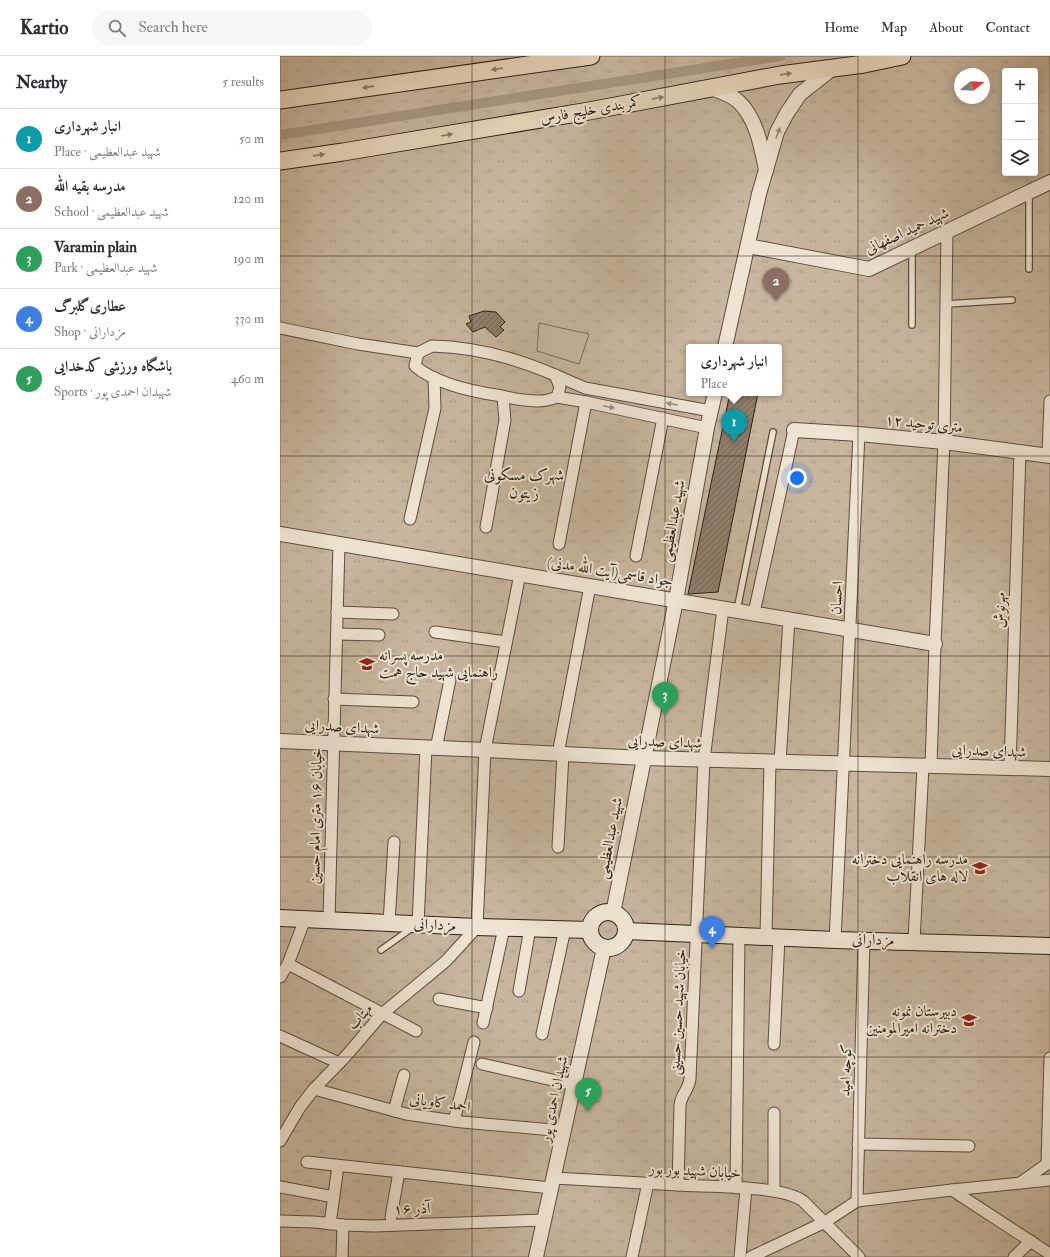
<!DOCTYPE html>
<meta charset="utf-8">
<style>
:root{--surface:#fff;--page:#f7f7f7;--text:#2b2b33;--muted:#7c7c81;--line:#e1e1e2;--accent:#b45309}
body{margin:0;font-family:"IM FELL Double Pica",Amiri,serif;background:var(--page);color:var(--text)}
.controls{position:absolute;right:12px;top:12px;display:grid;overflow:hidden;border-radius:4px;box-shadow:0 2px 10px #0003}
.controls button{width:36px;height:36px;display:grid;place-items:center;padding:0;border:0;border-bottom:1px solid var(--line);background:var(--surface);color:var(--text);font:20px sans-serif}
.compass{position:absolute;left:674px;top:12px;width:36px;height:36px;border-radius:50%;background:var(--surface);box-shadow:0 2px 10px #0003;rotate:72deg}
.you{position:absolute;left:517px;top:422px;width:14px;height:14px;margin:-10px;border:3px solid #fff;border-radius:50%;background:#1a73e8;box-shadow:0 0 0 6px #1a73e833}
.badge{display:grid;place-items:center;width:26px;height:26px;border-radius:50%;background:var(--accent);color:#fff;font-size:13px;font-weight:700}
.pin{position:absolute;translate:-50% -33px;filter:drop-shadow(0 1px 2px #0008)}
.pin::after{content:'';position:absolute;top:21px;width:14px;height:12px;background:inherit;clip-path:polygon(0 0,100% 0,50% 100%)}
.popup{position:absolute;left:406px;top:288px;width:96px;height:52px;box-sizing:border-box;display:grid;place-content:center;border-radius:4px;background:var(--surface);filter:drop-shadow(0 1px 3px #0005);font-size:13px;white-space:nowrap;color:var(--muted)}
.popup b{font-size:15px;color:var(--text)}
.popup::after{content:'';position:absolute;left:50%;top:100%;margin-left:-8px;border:8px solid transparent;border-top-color:var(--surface)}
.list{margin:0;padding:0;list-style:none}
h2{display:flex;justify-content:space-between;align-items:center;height:52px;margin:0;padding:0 16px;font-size:17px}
h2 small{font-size:13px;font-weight:400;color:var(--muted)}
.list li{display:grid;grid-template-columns:26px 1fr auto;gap:12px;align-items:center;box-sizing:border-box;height:60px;padding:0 16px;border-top:1px solid var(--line)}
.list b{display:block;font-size:15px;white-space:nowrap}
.list p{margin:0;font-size:13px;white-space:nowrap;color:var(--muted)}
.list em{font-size:13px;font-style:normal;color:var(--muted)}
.icon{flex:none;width:22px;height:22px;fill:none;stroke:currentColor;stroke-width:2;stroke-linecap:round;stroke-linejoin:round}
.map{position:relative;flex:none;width:770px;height:1201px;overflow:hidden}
header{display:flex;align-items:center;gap:24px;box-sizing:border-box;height:56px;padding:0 20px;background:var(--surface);border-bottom:1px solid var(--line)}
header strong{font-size:19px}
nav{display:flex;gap:22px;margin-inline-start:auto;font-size:14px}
.search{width:280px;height:36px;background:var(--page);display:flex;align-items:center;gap:10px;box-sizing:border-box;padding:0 14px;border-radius:22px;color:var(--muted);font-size:15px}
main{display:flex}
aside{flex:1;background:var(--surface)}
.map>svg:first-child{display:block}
</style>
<header>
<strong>Kartio</strong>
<div class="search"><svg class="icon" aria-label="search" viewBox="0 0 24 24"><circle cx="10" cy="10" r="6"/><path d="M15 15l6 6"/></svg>Search here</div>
<nav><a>Home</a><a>Map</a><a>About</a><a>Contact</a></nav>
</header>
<main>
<aside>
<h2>Nearby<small>5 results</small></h2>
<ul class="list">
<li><span class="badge" style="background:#0f9aa8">1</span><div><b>انبار شهرداری</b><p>Place · شهید عبدالعظیمی</p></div><em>50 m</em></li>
<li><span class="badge" style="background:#8d6e63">2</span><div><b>مدرسه بقیه الله</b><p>School · شهید عبدالعظیمی</p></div><em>120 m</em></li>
<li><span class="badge" style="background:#2e9e5b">3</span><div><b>Varamin plain</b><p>Park · شهید عبدالعظیمی</p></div><em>190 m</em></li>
<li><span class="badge" style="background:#3f7fe0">4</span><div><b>عطاری‌گلبرگ</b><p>Shop · مزدارانی</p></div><em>330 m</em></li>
<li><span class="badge" style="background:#2e9e5b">5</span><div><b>باشگاه ورزشی کدخدایی</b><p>Sports · شهیدان احمدی پور</p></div><em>460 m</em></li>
</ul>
</aside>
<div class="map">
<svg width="770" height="1201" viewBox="0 0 770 1201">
<defs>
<pattern id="grass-tufts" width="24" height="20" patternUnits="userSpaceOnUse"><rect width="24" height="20" fill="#c8b69f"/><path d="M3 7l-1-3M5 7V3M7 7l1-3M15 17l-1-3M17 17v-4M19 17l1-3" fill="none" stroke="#ac9c88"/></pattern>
<pattern id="building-hatch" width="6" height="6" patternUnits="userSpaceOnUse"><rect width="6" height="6" fill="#8e7f6c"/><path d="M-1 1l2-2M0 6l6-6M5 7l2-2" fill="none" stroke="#746858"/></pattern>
</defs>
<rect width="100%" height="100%" fill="#e7d5bb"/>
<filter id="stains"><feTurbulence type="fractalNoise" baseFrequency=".005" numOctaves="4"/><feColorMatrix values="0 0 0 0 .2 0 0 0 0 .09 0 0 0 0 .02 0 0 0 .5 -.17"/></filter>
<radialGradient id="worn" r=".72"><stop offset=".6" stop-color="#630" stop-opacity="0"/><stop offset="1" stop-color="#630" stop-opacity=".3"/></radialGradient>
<path fill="url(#grass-tufts)" stroke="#7b6c5a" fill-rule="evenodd" d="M0 0H770V1201H0ZM725 15H755V117H725ZM680 18H704V42H680ZM409 291H499V337H409Z"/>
<path fill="#c8b69f" stroke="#7b6c5a" d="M259 267 309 278 299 308 257 295Z"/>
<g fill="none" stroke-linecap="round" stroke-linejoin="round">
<path stroke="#a89883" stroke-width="10" d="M0 79 501 0"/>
</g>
<g fill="url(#building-hatch)" stroke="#2e2116">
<path d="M204 255 216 256 225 266 220 271 224 274 216 281 205 271 193 276 186 268 191 266 189 260Z"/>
<path d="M450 337H478L438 536 408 538Z"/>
</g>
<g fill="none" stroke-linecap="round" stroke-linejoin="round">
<defs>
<g id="service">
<path d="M749 213V137"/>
<path d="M666 248 732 244"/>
<path d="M632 269V193"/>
<path d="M457 554 493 376"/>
<path d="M101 894 132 872"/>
</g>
<g id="minor">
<path d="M0 272 78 288 138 297"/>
<path d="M152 290C194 291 236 302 275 319L280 331 277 341C272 343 265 345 259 345 247 345 234 343 222 340 194 336 156 328 135 310L138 297Z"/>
<path d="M275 319 305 332 431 355"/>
<path d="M277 341 306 346 427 372"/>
<path d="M768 399 770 345"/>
<path d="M130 463 155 352 154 322"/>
<path d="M206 471 225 364 223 341"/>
<path d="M279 488 306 346"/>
<path d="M356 500 383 362"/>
<path d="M57 556 113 558"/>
<path d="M474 557 514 374"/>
<path d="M155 576 226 586"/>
<path d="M57 578 99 579"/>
<path d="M54 643 133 646"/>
<path d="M156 693 170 624"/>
<path d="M278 698 310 530"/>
<path d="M500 706 509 563"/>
<path d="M651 710 655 588 664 386 667 175"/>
<path d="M730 712 740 396"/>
<path d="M278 791 283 698"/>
<path d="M49 864 59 488"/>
<path d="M109 867 114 786"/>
<path d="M138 868 146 692"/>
<path d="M486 880 490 706"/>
<path d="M555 884 579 378"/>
<path d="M634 885 643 710"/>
<path d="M8 908 136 975"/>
<path d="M0 921 8 908 25 863"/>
<path d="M239 935 250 872"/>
<path d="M159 943 207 952"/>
<path d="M203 967 224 872"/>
<path d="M262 978 285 873"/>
<path d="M0 980 59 1007"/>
<path d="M494 988 499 881"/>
<path d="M202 1008 294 1029"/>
<path d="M34 1033 126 1058 182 1066 284 1075"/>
<path d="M114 1055 124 1019"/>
<path d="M494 1057V1135"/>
<path d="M174 1065 194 986"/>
<path d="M0 1085 20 1051 34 1033 66 1000 102 958 166 905 197 871 205 694 240 518"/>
<path d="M578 1088 689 1090"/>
<path d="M27 1106 271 1132"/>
<path d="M767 1108 770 1002"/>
<path d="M274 1122C315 1124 357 1127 398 1129 427 1131 502 1129 523 1145L579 1201"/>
<path d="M740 1127 767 1108H770"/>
<path d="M398 1129 400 1049C401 1039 409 1033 410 1023L424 704 443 552"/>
<path d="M0 1131 54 1141"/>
<path d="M456 1132 459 879"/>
<path d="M672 1134 770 1198"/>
<path d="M577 1145 584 884"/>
<path d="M111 1161 119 1116"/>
<path d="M0 1165 34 1166 63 1169 94 1170 264 1164"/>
<path d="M50 1168 58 1110"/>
<path d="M62 1201 63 1169"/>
<path d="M352 1201 368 1127"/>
<path d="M460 1201 466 1132"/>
<path d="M471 1201 545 1166 577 1145 672 1134 770 1124"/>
<path d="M734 1201 751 1185"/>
</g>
<g id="tertiary">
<path d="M431 32C440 35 452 39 459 46 477 64 481 90 486 114"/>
<path d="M468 190 589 213 770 126"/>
<path d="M445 291 479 138 497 76 507 57 520 38 553 12"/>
<path d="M514 374 579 378 664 386 770 400"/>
<path d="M0 478 655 588"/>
<path d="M0 685 205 694 364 702 770 713"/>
<path d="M333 857 396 544 427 372 435 337"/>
<path d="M256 1201 324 892"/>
</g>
<g id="secondary">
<circle cx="328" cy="874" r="18"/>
<path d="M0 862 197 871 310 874"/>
<path d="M347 875 555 884 770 890"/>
</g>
<g id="primary">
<path d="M0 44 311 0"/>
<path d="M0 105 63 96 309 55 500 19 584 8 622 0"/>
</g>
</defs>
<use href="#service" stroke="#5c4e3f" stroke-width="8"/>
<use href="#minor" stroke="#5c4e3f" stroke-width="13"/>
<use href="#tertiary" stroke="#5c4e3f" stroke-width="16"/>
<use href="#secondary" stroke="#2e2116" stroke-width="18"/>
<use href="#primary" stroke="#2e2116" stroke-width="19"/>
<use href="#service" stroke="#efe4d3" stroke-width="5.5"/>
<use href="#minor" stroke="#efe4d3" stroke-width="11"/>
<use href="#tertiary" stroke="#efe4d3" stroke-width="14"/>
<use href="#secondary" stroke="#efe4d3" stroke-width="16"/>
<use href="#primary" stroke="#e7d5bb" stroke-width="17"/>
</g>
<defs><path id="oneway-solid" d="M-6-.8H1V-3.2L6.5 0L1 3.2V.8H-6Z"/></defs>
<g fill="#8a7b68">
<use href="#oneway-solid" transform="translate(217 13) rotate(172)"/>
<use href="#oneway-solid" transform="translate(506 18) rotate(-8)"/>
<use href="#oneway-solid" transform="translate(88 31) rotate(172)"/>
<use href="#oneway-solid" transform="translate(378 42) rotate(-11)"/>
<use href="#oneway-solid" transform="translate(167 79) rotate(-10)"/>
<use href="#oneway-solid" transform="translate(39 99) rotate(-8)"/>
</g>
<g fill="#988c7e">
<use href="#oneway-solid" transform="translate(498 77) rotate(-69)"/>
<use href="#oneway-solid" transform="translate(392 348) rotate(-170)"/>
<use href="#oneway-solid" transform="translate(329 351) rotate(12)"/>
</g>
<path fill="none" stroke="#2e2116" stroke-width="1" stroke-opacity="0.55" d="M192 0V1201M385 0V1201M578 0V1201M0 200H770M0 400H770M0 600H770M0 801H770M0 1001H770"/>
<defs>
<symbol id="school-bare" viewBox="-9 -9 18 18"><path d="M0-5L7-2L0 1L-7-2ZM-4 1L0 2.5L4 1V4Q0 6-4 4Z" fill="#8f2418" stroke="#efe4d3" stroke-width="2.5" paint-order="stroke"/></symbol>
</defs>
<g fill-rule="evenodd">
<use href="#school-bare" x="76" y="597" width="22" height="22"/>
<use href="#school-bare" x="689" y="801" width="22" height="22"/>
<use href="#school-bare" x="678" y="953" width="22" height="22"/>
</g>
<g text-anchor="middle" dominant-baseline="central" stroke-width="4" stroke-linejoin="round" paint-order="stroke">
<g font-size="15" fill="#2e2116" stroke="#efe4d3">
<text transform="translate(311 54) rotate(-10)">کمربندی خلیج فارس</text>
<text transform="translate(627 175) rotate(-25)">شهید حمید اصفهانی</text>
<text transform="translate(644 368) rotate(6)">۱۲ متری توحید</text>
<text transform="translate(393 465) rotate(-80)">شهید عبدالعظیمی</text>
<text transform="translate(330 516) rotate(9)">جواد قاسمی(آیت الله مدنی)</text>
<text transform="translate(557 542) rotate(-87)">احسان</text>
<text transform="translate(720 554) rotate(-88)">مهرنوش</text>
<text transform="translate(62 671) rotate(3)">شهدای صدرایی</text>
<text transform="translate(385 686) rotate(2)">شهدای صدرایی</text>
<text transform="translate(709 695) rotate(2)">شهدای صدرایی</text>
<text transform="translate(36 760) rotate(-89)">خیابان ۱۶ متری امام حسین</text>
<text transform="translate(330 782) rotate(-79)">شهید عبدالعظیمی</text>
<text transform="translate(155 869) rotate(3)">مزدارانی</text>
<text transform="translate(593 884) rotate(1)">مزدارانی</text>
<text transform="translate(398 956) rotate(-87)">خیابان شهید حسین حسینی</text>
<text transform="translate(80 961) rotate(-48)">مهتاب</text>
<text transform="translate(566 1014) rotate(-88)">کوچه امید</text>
<text transform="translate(274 1043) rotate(-78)">شهیدان احمدی پور</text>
<text transform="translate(160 1047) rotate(8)">احمد کاویانی</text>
<text transform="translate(415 1115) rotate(3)">خیابان شهید بور بور</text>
<text transform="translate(132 1153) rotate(-2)">۱۶ آذر</text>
</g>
<g font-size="15" fill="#2e2116" stroke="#efe4d3" text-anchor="end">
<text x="99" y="599" text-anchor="start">مدرسه پسرانه<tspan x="99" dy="17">راهنمایی شهید حاج همت</tspan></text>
<text x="688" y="803">مدرسه راهنمایی دخترانه<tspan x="688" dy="17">لاله های انقلاب</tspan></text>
<text x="677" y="955">دبیرستان نمونه<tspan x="677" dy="17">دخترانه امیرالمومنین</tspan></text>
</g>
<g font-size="16" fill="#2e2116" stroke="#efe4d3">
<text x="244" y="419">شهرک مسکونی<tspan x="244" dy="18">زیتون</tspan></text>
</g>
</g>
<rect width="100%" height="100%" filter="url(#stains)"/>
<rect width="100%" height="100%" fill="url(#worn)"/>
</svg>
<div class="controls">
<button>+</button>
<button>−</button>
<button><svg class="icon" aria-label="layers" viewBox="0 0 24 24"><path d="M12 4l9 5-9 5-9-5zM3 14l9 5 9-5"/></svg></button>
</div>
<svg class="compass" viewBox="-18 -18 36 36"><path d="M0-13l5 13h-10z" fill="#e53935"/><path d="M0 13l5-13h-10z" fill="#7c7c81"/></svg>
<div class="you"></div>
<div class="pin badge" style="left:454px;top:386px;background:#0f9aa8">1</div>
<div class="popup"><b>انبار شهرداری</b>Place</div>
<div class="pin badge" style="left:496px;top:245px;background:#8d6e63">2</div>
<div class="pin badge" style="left:385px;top:659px;background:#2e9e5b">3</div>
<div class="pin badge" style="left:432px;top:893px;background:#3f7fe0">4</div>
<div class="pin badge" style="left:308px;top:1055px;background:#2e9e5b">5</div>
</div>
</main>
